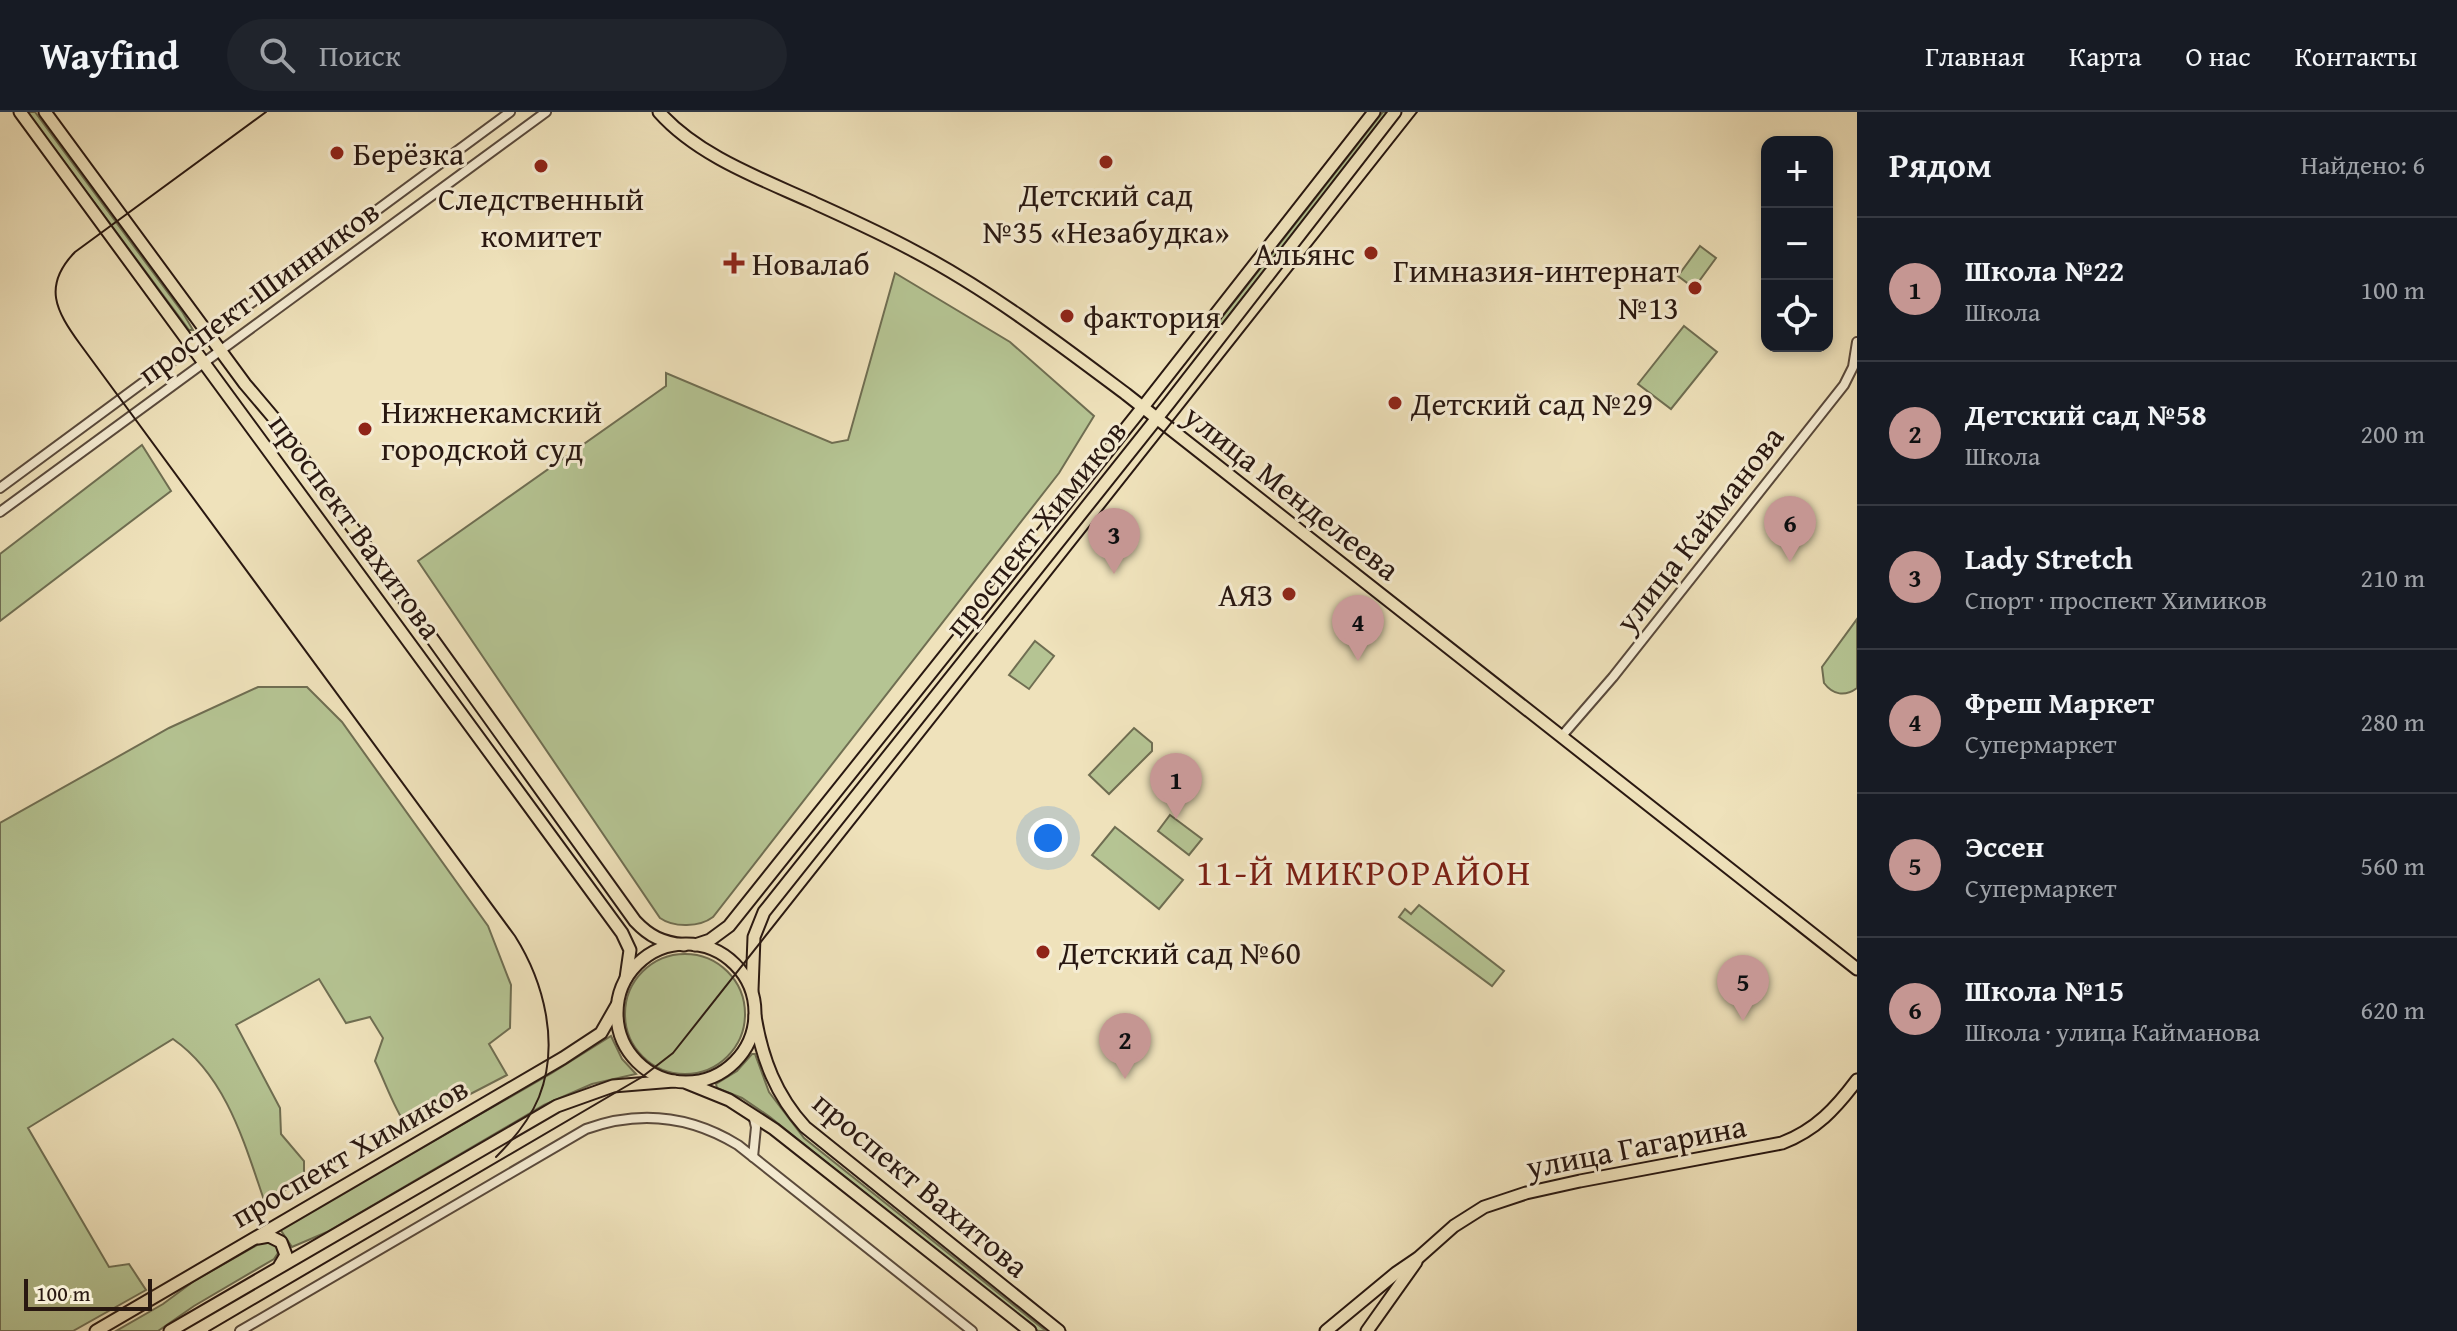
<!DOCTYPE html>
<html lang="ru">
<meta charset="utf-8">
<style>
:root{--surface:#171b24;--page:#20242c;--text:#f1f3f6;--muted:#9ea1a6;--line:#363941;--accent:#c59692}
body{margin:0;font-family:"Gentium Book Plus",serif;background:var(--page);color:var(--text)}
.controls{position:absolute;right:24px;top:24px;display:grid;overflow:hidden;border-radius:16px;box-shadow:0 4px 12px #0003}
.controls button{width:72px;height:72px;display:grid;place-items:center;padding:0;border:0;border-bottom:2px solid var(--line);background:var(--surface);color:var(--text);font:40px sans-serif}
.scale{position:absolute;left:24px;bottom:20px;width:128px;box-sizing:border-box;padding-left:8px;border:4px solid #291811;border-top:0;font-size:22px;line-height:28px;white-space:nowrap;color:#291811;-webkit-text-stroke:6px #f5ecd3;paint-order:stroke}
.you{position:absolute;left:1048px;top:726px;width:28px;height:28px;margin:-20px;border:6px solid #fff;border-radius:50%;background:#1a73e8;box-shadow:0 0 0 12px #1a73e833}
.badge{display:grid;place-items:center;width:52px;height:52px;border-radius:50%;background:var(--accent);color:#111;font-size:26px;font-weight:700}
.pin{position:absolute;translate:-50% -66px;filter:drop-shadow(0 2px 4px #0008)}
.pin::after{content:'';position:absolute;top:42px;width:28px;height:24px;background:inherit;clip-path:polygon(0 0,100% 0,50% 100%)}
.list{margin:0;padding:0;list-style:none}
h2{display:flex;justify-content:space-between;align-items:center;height:104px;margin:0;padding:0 32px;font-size:34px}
h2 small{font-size:26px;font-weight:400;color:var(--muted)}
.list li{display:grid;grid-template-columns:52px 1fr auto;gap:24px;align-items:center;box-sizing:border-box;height:144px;padding:0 32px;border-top:2px solid var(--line)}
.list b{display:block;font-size:30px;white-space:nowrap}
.list p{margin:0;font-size:26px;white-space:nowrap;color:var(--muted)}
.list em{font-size:26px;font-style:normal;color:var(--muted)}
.icon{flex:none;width:44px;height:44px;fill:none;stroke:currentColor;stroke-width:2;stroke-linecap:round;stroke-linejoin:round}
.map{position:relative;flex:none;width:1857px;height:1219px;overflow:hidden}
header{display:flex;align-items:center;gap:48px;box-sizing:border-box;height:112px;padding:0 40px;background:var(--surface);border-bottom:2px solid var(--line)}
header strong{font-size:38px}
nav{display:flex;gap:44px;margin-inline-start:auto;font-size:28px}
.search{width:560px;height:72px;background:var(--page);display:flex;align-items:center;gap:20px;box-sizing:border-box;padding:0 28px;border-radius:44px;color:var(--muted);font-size:30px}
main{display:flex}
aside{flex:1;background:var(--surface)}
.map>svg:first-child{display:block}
</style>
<header>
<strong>Wayfind</strong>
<div class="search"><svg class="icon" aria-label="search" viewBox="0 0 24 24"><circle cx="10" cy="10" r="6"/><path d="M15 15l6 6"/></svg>Поиск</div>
<nav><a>Главная</a><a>Карта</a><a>О нас</a><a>Контакты</a></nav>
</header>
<main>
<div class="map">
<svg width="1857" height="1219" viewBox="0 0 1857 1219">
<rect width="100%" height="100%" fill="#efe2bb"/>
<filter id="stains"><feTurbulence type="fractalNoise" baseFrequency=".0025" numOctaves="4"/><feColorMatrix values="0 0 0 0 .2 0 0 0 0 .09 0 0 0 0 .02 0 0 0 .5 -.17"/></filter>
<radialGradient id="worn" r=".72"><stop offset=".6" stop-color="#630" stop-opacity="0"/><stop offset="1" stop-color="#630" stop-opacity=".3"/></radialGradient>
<g fill="#b5c493" stroke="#6f6e52" stroke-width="2">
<path d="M27 0H35L183 201 193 218H189Z"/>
<path d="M1383 0H1388L1219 216 1216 213Z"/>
<path d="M1700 134 1716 146 1694 176 1678 164Z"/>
<path d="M895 161 1010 230 1094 304 1059 361 713 805C700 815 674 816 660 806L418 449 666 274V261L832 331 848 328Z"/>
<path d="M1684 214 1717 240 1671 297 1638 272Z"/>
<path d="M142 333 171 379 0 509V442Z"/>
<path d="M1857 507V576C1845 585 1833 583 1824 571L1822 555Z"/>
<path d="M1035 529 1054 544 1029 577 1009 563Z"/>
<path d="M258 575H307L342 610 488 814 511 873 510 916 489 932 507 963 407 1015C393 994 386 972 375 949L383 926 370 905 346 911 319 867 236 913 280 996 281 1022 304 1049V1069L264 1088C244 1030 226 964 173 927L28 1016 109 1155 129 1152 146 1178 73 1219H0V711L169 616Z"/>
<path d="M1134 616 1152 631V639L1109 682 1089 663Z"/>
<path d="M1170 703 1202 727 1189 743 1158 719Z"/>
<path d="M1115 715 1183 768 1159 797 1092 743Z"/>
<path d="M1419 793 1504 859 1492 874 1399 805 1405 797 1411 802Z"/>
<circle cx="685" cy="902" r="60"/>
<path d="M611 924 622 947 636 962 592 972 544 993 327 1120 292 1135 280 1117 552 961Z"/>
<path d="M752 942H755L769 980 804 1026 1046 1219H1038L770 1005 742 986 717 976 716 972 737 959Z"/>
<path d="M266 1128 276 1133 278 1141 274 1147 194 1194 158 1219H116L163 1192 194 1169Z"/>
</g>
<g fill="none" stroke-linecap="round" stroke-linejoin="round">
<defs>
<g id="minor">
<path d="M0 376 510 0"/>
<path d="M0 400 546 0"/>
<path d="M1561 625 1613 565 1844 273 1853 255 1857 230"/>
<path d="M753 1003 756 1015 753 1045"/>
<path d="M240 1219 586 1017C639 998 689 1003 738 1033L972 1219"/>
</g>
<g id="major">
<path d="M20 0 622 821 630 838 626 866"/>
<path d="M45 0 245 272 273 305 635 809C650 825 662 830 684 833"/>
<path d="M659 0C697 43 759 66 810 89 845 105 881 121 914 139 990 179 1058 231 1126 282L1857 857"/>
<circle cx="686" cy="901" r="69"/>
<path d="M695 833 710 828 729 814 1143 295 1374 0"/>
<path d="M752 878 754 825 764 800 1169 291 1395 0"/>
<path d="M755 904C762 947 776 983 805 1015L1059 1219"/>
<path d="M687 971 729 988 774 1017 1030 1219"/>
<path d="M258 1126 269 1124 281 1130 286 1143 280 1153"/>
<path d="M96 1219 563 946 601 921 617 893"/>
<path d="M170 1219 557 994 613 974 674 969"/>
<path d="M1326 1219 1396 1161 1418 1146 1454 1114 1484 1095 1526 1081 1580 1069 1782 1031C1816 1018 1836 996 1857 968"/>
<path d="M1367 1219 1416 1150"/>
</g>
</defs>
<use href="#minor" stroke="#5a4a3c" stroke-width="12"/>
<use href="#major" stroke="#291811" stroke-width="15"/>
<use href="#minor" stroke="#f5ecd3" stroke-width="8"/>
<use href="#major" stroke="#efe2bb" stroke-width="11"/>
<g stroke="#291811" stroke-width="2">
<path d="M266 0 75 140C42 174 56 199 80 232L515 824C544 870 560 932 539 985 530 1007 513 1028 496 1045"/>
<path d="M209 1219 642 965 673 941 1417 0"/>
</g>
</g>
<g fill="#8f2418" stroke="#f5ecd3" stroke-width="3">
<circle cx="337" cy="41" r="8"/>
<circle cx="1106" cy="50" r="8"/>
<circle cx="541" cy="54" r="8"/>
<circle cx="1371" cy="141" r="8"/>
<path d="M730 139h8v8h8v8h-8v8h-8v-8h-8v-8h8z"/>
<circle cx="1695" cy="176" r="8"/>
<circle cx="1067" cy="204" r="8"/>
<circle cx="1395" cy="291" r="8"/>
<circle cx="365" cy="317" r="8"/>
<circle cx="1289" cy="482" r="8"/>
<circle cx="1043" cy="840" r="8"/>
</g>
<g text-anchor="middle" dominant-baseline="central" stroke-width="6" stroke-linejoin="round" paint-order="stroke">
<g font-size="32" fill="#291811" stroke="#f5ecd3" text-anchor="start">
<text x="353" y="41">Берёзка</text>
<text x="1106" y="82" text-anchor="middle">Детский сад<tspan x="1106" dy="37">№35 «Незабудка»</tspan></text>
<text x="541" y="86" text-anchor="middle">Следственный<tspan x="541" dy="37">комитет</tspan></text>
<text x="1355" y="141" text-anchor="end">Альянс</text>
<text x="752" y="151">Новалаб</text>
<text x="1679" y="158" text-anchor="end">Гимназия-интернат<tspan x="1679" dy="37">№13</tspan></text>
<text x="1083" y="204">фактория</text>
<text x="1411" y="291">Детский сад №29</text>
<text x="381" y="299">Нижнекамский<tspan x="381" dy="37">городской суд</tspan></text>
<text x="1273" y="482" text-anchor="end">АЯЗ</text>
<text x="1059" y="840">Детский сад №60</text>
</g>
<g font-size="32" fill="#291811" stroke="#f5ecd3">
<text transform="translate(258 180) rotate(-36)">проспект Шинников</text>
<text transform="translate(1292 380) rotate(38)">улица Менделеева</text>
<text transform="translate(356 414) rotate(54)">проспект Вахитова</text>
<text transform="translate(1035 416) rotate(-51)">проспект Химиков</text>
<text transform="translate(1699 417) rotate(-52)">улица Кайманова</text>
<text transform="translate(1636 1034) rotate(-11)">улица Гагарина</text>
<text transform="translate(349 1040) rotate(-30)">проспект Химиков</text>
<text transform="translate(921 1072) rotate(40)">проспект Вахитова</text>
</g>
<g font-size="36" letter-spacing="2" fill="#7a1f14" stroke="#f5ecd3">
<text x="1364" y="759">11-Й МИКРОРАЙОН</text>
</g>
</g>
<rect width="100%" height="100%" filter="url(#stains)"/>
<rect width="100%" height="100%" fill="url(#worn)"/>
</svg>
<div class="controls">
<button>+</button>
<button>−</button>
<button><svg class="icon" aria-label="locate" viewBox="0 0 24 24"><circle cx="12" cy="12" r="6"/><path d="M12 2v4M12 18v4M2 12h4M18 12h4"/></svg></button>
</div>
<div class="scale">100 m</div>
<div class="you"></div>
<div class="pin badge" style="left:1176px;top:707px">1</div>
<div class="pin badge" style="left:1125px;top:967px">2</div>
<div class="pin badge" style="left:1114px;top:462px">3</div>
<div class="pin badge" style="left:1358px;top:549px">4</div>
<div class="pin badge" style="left:1743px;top:909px">5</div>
<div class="pin badge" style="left:1790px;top:450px">6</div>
</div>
<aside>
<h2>Рядом<small>Найдено: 6</small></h2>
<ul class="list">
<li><span class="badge">1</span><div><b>Школа №22</b><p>Школа</p></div><em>100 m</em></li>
<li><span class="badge">2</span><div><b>Детский сад №58</b><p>Школа</p></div><em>200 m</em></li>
<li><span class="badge">3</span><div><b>Lady Stretch</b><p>Спорт · проспект Химиков</p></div><em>210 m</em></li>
<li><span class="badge">4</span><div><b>Фреш Маркет</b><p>Супермаркет</p></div><em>280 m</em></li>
<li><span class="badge">5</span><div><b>Эссен</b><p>Супермаркет</p></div><em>560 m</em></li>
<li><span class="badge">6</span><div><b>Школа №15</b><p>Школа · улица Кайманова</p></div><em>620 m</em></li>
</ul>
</aside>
</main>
